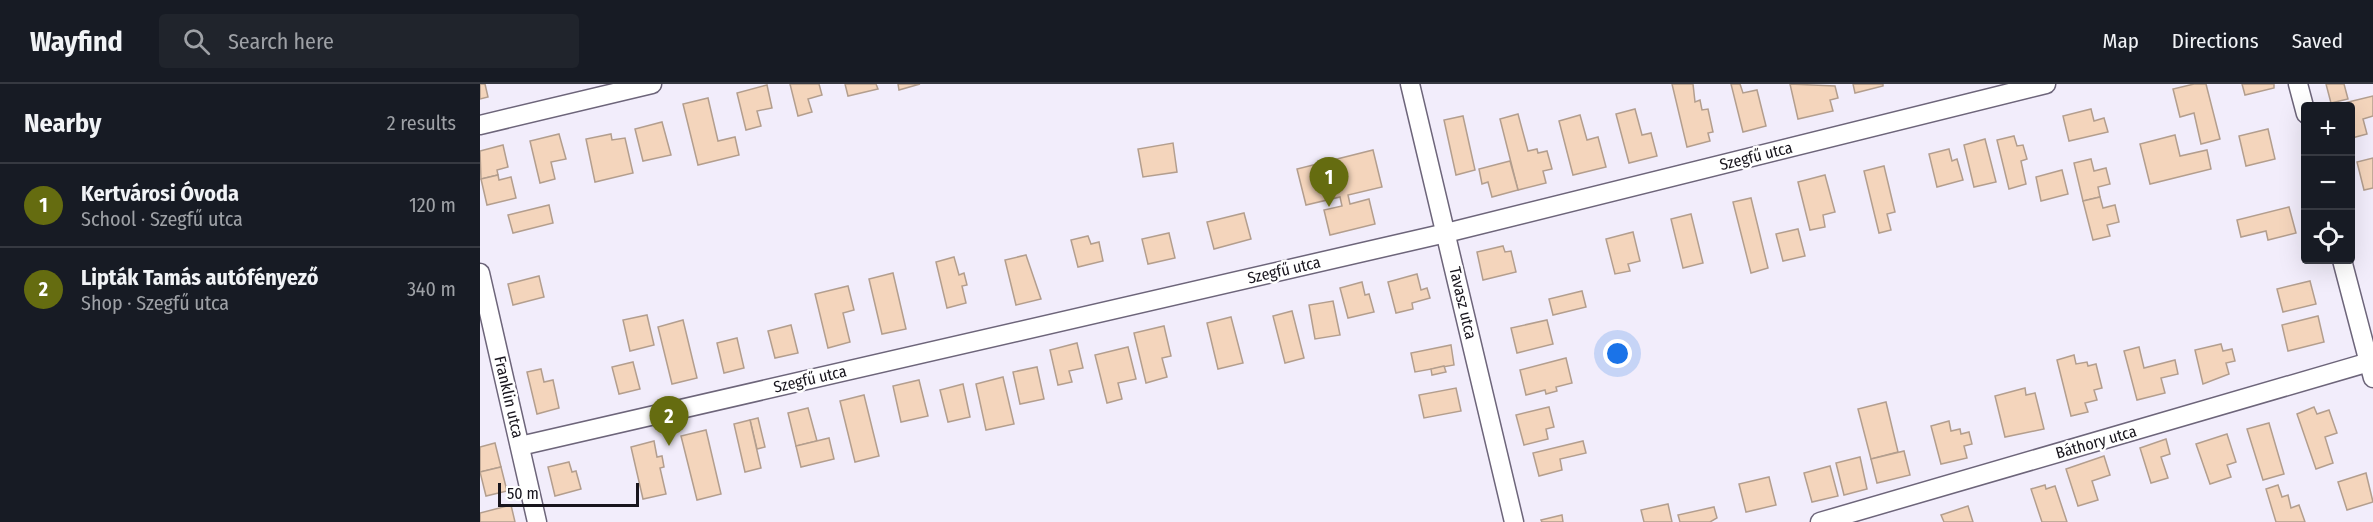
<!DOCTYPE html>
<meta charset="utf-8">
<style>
:root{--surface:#171b24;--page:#20242c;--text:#f1f3f6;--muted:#9ea1a6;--line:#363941;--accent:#656c10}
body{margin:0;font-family:"Fira Sans Condensed",sans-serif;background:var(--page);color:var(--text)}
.controls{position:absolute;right:18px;top:18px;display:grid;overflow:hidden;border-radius:6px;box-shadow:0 6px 24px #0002}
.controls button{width:54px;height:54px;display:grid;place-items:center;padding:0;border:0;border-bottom:2px solid var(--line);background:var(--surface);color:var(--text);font:30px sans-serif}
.scale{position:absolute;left:18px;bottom:15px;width:141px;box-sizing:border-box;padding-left:6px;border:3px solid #18151d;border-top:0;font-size:16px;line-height:21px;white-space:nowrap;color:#18151d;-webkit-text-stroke:4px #fff;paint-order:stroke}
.you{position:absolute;left:1138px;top:270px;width:21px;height:21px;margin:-15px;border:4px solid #fff;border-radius:50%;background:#1a73e8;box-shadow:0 0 0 9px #1a73e833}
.badge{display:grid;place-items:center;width:39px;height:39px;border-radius:50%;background:var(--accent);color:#fff;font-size:20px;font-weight:700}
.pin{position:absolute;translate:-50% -50px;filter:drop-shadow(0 2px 3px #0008)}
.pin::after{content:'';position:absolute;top:32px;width:21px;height:18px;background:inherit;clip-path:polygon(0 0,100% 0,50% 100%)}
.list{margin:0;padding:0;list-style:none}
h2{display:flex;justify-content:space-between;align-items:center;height:78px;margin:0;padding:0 24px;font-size:26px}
h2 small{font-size:20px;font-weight:400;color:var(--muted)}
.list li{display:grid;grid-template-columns:39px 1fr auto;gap:18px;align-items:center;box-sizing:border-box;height:84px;padding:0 24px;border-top:2px solid var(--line)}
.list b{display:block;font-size:22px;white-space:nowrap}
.list p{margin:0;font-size:20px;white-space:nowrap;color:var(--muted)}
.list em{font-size:20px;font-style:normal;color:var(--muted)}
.icon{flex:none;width:33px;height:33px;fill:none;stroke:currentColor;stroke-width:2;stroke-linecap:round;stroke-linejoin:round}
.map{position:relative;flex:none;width:1893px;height:438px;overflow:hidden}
header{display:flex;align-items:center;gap:36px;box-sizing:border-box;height:84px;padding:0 30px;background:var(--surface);border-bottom:2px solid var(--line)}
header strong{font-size:28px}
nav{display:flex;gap:33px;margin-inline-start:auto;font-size:21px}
.search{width:420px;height:54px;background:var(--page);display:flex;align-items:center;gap:15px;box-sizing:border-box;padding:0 21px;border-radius:6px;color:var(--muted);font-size:22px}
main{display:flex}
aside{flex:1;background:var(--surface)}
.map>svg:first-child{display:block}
</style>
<header>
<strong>Wayfind</strong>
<div class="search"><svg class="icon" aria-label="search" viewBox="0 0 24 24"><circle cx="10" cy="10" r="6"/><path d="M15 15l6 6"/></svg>Search here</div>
<nav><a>Map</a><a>Directions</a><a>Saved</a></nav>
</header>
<main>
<aside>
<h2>Nearby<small>2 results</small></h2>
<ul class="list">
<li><span class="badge">1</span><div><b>Kertvárosi Óvoda</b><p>School · Szegfű utca</p></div><em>120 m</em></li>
<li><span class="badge">2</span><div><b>Lipták Tamás autófényező</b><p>Shop · Szegfű utca</p></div><em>340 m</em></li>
</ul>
</aside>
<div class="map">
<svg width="1893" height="438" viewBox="0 0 1893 438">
<rect width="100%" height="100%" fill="#f2edfb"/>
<g fill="#f4d5bc" stroke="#b39e8e" stroke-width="1.5">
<path d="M0 0H5L8 13 0 15Z"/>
<path d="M310 0H339L342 11 328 15 332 28 318 32Z"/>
<path d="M365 0H396L398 5 368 12Z"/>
<path d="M418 0H440L419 6Z"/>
<path d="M1192 0H1213L1215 18 1220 16 1222 26 1228 25 1233 48 1228 49 1230 57 1207 63Z"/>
<path d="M1251 0H1260L1263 9 1277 6 1286 42 1263 48Z"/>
<path d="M1310 0 1355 2 1358 14 1350 16 1353 27 1318 35Z"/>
<path d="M1373 0H1403V2L1375 9Z"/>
<path d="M1714 0H1726L1740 55 1721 60 1714 29 1700 33 1693 5Z"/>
<path d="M1762 0H1794V4L1765 11Z"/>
<path d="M1846 0H1864L1868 15 1851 19Z"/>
<path d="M287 1 292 24 277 27 281 42 266 46 257 9Z"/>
<path d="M1893 12V32L1883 35 1887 50 1872 54 1870 22H1852Z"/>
<path d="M228 14 238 57 255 53 259 71 218 81 203 20Z"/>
<path d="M1155 25 1162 51 1171 49 1177 72 1149 79 1136 30Z"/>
<path d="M1611 25 1614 37 1624 34 1628 48 1589 57 1583 32Z"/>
<path d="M1038 30 1048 67 1057 65 1058 69 1067 67 1072 85 1063 87 1066 99 1038 106 1020 35Z"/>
<path d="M1100 31 1107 56 1118 53 1126 83 1093 91 1079 37Z"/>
<path d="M983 32 995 86 976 91 964 36Z"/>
<path d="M182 38 191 71 163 77 155 45Z"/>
<path d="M1788 45 1795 75 1766 82 1759 52Z"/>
<path d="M79 50 86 75 71 78 75 95 60 99 50 57Z"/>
<path d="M131 50 132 56 145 54 153 89 115 98 106 55Z"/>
<path d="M1695 51 1700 72 1727 66 1731 85 1670 100 1660 60Z"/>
<path d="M1534 52 1537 62 1543 61 1547 75 1541 77 1546 100 1529 105 1517 56Z"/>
<path d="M1505 55 1516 98 1494 103 1484 61Z"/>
<path d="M693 59 697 88 663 93 658 65Z"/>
<path d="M23 61 28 83 17 86 18 91 1 95 0 67Z"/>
<path d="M1469 65 1472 77 1477 75 1483 96 1457 103 1449 70Z"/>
<path d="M893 66 902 103 868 111 870 120 889 115 895 140 850 151 844 126 862 122 860 113 826 121 817 85Z"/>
<path d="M1893 74V104L1884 106 1877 78Z"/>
<path d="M1611 75 1614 87 1626 84 1630 100 1618 103 1620 113 1603 117 1594 79Z"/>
<path d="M1030 77 1038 106 1012 113 1008 98 1002 100 999 85Z"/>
<path d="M1404 82 1415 128 1407 130 1411 146 1399 149 1384 87Z"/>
<path d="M1582 86 1588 110 1561 117 1556 93Z"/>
<path d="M18 91 19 96 31 93 36 114 7 121 1 95Z"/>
<path d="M1345 91 1355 128 1343 131 1345 143 1330 146 1318 98Z"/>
<path d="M1620 113 1623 124 1635 121 1639 138 1627 141 1630 152 1613 156 1603 117Z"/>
<path d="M1271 114 1288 184 1271 189 1253 118Z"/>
<path d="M69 121 73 139 33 149 28 131Z"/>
<path d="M1809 123 1816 149 1788 156 1786 147 1761 153 1757 136Z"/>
<path d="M764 129 771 155 734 165 727 138Z"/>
<path d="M1211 130 1223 179 1203 184 1191 135Z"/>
<path d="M1318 145 1325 172 1303 177 1296 150Z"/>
<path d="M1153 148 1160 177 1148 180 1150 187 1135 190 1126 155Z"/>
<path d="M689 149 695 174 668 180 662 155Z"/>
<path d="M608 152 611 160 619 158 623 177 598 183 591 156Z"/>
<path d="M1023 162 1025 168 1031 167 1036 188 1003 196 997 168Z"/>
<path d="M546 171 561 215 536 221 525 176Z"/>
<path d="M474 173 479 191 484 189 487 201 482 202 486 219 467 224 456 178Z"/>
<path d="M413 189 426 245 402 250 389 195Z"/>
<path d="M937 190 941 206 947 204 950 214 932 219 933 225 916 229 908 198Z"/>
<path d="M59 192 64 213 33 221 28 200Z"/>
<path d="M1830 197 1836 220 1803 228 1797 205Z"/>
<path d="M882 198 885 211 889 210 894 228 868 234 860 204Z"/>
<path d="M368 202 374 226 363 229 370 258 348 264 335 210Z"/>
<path d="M1102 207 1106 223 1073 231 1069 215Z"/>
<path d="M853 217 860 251 835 255 829 221Z"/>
<path d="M812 227 824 274 805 279 793 232Z"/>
<path d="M167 231 174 261 150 267 143 236Z"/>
<path d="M1838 232 1844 258 1808 267 1802 241Z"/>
<path d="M751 233 763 279 738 285 727 239Z"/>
<path d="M203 236 217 294 192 300 178 243Z"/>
<path d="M1067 236 1073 260 1037 269 1031 244Z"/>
<path d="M311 241 318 269 295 274 288 247Z"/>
<path d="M684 242 691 272 682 274 687 293 666 299 654 249Z"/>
<path d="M257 254 264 284 244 289 237 259Z"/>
<path d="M597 259 603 284 589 287 592 298 578 301 570 266Z"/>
<path d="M1741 260 1743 267 1752 265 1755 277 1746 279 1749 290 1723 300 1715 266Z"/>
<path d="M971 261 974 281 935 288 931 269Z"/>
<path d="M648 263 656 295 638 299 642 315 627 319 615 271Z"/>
<path d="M1659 263 1664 284 1695 276 1698 290 1681 294 1685 309 1657 316 1644 267Z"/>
<path d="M1594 271 1596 280 1607 278 1608 282 1616 280 1622 304 1614 306 1617 316 1605 319 1608 328 1591 332 1577 276Z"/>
<path d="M1086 274 1092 299 1076 303 1077 307 1066 310 1065 306 1046 311 1040 286Z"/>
<path d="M153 278 160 305 139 310 132 283Z"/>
<path d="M964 282 966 288 952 291 951 285Z"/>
<path d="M557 283 564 315 540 320 533 288Z"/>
<path d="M61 285 64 298 73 296 79 324 57 330 47 288Z"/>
<path d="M523 293 534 340 506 346 496 300Z"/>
<path d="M439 296 448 332 421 338 413 302Z"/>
<path d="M483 300 490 333 468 338 460 306Z"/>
<path d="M976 304 981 327 944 334 939 311Z"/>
<path d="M1545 304 1546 311 1555 309 1564 345 1525 353 1515 312Z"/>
<path d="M384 311 399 372 375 378 360 317Z"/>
<path d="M1406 318 1418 368 1391 375 1378 325Z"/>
<path d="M1069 323 1074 343 1066 345 1068 355 1044 361 1036 331Z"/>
<path d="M1834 323 1837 330 1849 326 1857 349 1845 353 1853 379 1836 385 1817 330Z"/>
<path d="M328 324 337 357 316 362 308 329Z"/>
<path d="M278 334 285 363 277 365 270 336Z"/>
<path d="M270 336 281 384 265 388 254 340Z"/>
<path d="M1469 337 1471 347 1480 345 1481 350 1489 348 1492 360 1484 362 1487 374 1461 380 1451 342Z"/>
<path d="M1789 339 1804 390 1783 396 1767 345Z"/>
<path d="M226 346 241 410 217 416 201 352Z"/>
<path d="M1747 350 1756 378 1747 381 1751 393 1730 400 1716 360Z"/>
<path d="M349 354 354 375 321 383 316 362Z"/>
<path d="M1686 355 1690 370 1681 373 1688 394 1671 399 1660 364Z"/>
<path d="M174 357 177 373 182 372 184 383 180 384 186 410 163 415 151 363Z"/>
<path d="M1103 357 1106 369 1080 375 1082 386 1059 392 1053 369Z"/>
<path d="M15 359 21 383 0 388V363Z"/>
<path d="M1424 367 1430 391 1397 399 1391 375Z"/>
<path d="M1624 372 1630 391 1612 397 1618 416 1598 422 1586 385Z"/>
<path d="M1380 373 1387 405 1364 411 1356 379Z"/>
<path d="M89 378 92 388 96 387 101 405 75 412 68 383Z"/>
<path d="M1350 382 1358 412 1332 418 1324 389Z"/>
<path d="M21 383 27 407 6 412 0 388Z"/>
<path d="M1886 389 1893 418 1867 426 1858 398Z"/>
<path d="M1289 393 1296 421 1266 428 1259 400Z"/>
<path d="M1565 401 1566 405 1575 402 1587 438H1562L1551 405Z"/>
<path d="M1798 401 1802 413 1808 411 1811 424 1819 421 1825 438H1796L1786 405Z"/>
<path d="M1188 420 1192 438H1164L1161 426Z"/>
<path d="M31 421 35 438H0V429Z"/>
<path d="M1488 422 1493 438H1464L1461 431Z"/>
<path d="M1234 423 1237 434 1230 438H1200L1198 431Z"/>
<path d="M1082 431 1083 438H1062L1061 436Z"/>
</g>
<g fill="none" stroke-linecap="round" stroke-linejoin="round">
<defs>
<g id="minor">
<path d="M930 0 1034 438"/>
<path d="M1818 0 1826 30"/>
<path d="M0 41 172 0"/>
<path d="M1862 176 1893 294"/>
<path d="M0 189 57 438"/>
<path d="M40 362 966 149 1566 0"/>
<path d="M1340 438 1893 277"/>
</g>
</defs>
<use href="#minor" stroke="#6d657a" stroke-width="21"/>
<use href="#minor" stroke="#fff" stroke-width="18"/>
</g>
<g text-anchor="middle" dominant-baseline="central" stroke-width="5" stroke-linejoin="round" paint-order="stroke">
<g font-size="16" fill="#18151d" stroke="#fff">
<text transform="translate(1276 72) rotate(-14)">Szegfű utca</text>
<text transform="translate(804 186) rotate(-13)">Szegfű utca</text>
<text transform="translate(983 219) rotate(77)">Tavasz utca</text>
<text transform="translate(330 295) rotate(-13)">Szegfű utca</text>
<text transform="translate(29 313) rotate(77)">Franklin utca</text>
<text transform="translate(1616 358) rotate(-16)">Báthory utca</text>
</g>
</g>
</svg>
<div class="controls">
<button>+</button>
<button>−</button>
<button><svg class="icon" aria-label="locate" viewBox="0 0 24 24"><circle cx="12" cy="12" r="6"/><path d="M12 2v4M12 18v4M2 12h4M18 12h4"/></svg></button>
</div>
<div class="scale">50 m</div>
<div class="you"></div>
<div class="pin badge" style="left:849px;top:123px">1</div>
<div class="pin badge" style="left:189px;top:362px">2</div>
</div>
</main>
